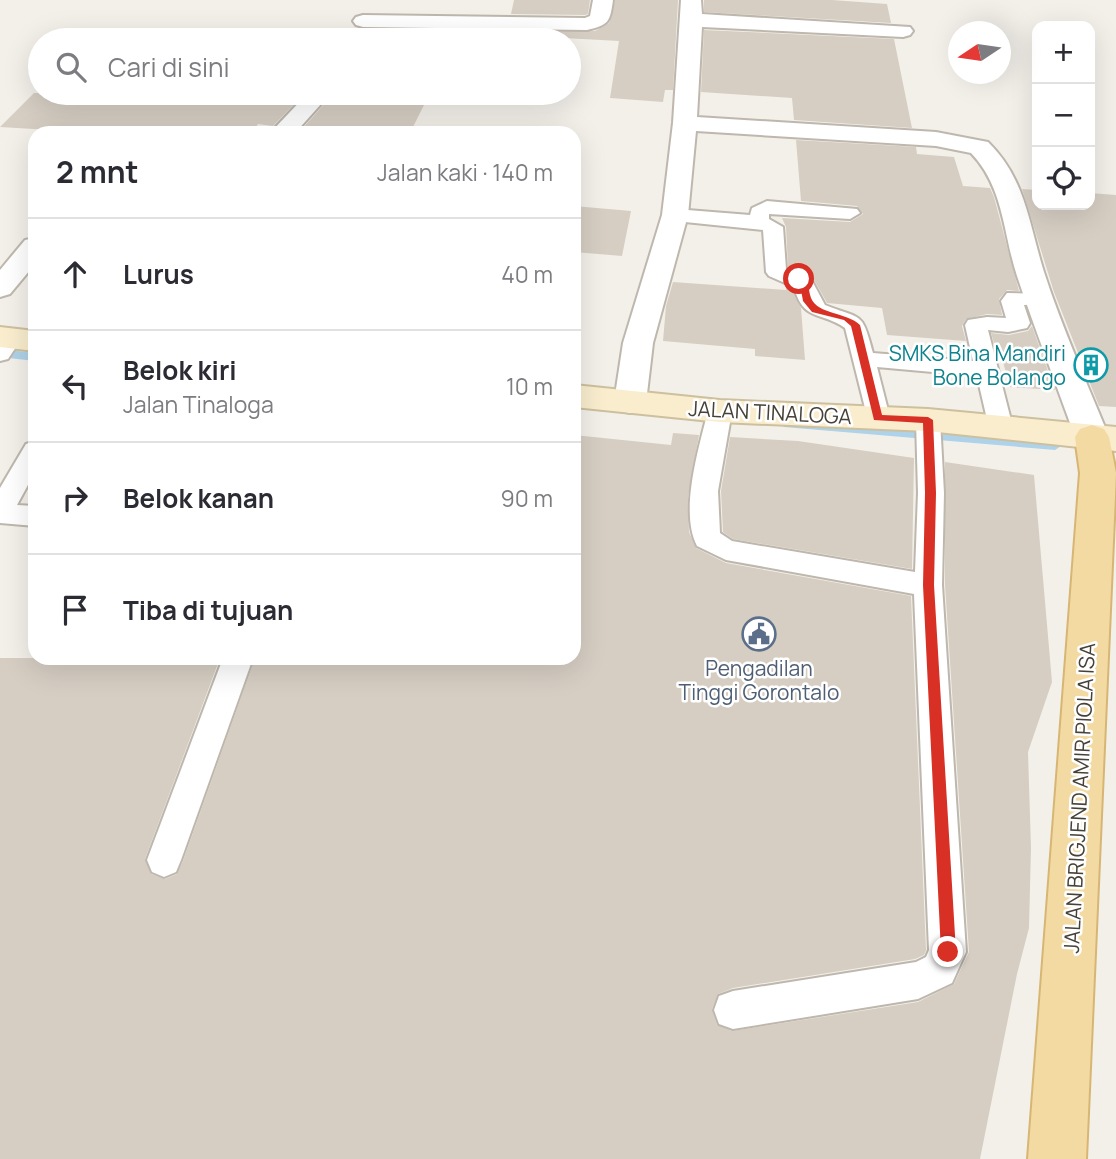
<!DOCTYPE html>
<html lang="id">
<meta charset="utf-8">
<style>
:root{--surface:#fff;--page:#f7f7f7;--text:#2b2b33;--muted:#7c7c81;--line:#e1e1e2}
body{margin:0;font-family:Manrope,sans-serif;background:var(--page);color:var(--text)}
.controls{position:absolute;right:21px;top:21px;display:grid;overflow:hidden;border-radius:14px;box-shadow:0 7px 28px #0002}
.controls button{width:63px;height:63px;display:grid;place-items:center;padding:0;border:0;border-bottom:2px solid var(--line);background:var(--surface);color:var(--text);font:35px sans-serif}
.compass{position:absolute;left:948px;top:21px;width:63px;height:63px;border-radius:50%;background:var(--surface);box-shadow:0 7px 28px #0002;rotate:257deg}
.stop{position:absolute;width:21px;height:21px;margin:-16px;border:5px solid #d93025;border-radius:50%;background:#fff}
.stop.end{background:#d93025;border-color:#fff;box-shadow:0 2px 7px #0008}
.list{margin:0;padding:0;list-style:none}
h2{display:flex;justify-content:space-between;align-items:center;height:91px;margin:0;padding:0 28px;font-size:30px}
h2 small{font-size:23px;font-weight:400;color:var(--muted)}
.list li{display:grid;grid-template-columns:46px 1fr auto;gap:21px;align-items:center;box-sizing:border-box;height:112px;padding:0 28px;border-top:2px solid var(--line)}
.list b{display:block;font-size:26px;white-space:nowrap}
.list p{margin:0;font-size:23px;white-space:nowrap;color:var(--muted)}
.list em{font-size:23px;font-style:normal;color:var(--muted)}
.icon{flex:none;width:38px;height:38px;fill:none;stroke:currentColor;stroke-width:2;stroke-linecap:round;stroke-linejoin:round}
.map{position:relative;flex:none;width:1116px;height:1159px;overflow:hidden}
.search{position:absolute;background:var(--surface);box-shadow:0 7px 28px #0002;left:28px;top:28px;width:553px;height:77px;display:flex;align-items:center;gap:18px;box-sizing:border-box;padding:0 24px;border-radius:38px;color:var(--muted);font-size:26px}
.panel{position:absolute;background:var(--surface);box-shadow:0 7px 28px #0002;left:28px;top:126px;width:553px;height:539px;border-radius:21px}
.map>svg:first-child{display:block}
</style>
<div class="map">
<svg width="1116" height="1159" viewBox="0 0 1116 1159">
<rect width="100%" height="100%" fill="#f3f0ea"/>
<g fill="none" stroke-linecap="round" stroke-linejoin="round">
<g fill="#add2e9" fill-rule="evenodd">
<path d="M0 349 35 353V361L0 357Z"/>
<path d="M788 420 1055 442 1061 446 1055 450 784 427 782 424Z"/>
</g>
</g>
<g fill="#d6cec3">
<path d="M514 0H590L588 14 585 15 511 14Z"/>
<path d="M615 0H678L673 90H665L663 102 610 98 619 41 508 35 509 32 595 31 609 23Z"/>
<path d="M704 0H832L887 4 891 23 704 12Z"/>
<path d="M704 30 894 39 912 128 794 120 792 98 701 92Z"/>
<path d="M34 93H305L273 126 258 124 252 133H100L0 127Z"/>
<path d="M334 93H395L429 95 410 133 303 128Z"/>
<path d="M796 140 916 147 917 154 954 157 963 186 990 188 994 197 1019 291 1007 290 999 299 1002 315 987 314 966 319 962 326 966 341 887 335 882 308 827 303 813 278 788 267 786 227 782 218 850 222 863 214 857 206 801 201Z"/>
<path d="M1022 189 1037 190V205H1090V193L1116 195V407L1099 406 1054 292Z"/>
<path d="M574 206 631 211 622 256 574 252Z"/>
<path d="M673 282 786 290V286L792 289 801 308 805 360 755 356V349L663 341 666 306Z"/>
<path d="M1032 326 1043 357 1055 390 1010 387 998 344 994 343 991 333 1009 335 1028 331Z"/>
<path d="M673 433 699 435 688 498 689 532 696 548 726 563 911 596 926 950 924 955 915 959 733 988 718 994 712 1009 717 1025 732 1031 918 1002 954 984 969 952 945 585V462L1034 475 1052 682 1028 752 1031 848 1029 928 1017 974 980 1159H0V658H220L145 859 151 874 165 879 177 874 183 861 255 658H574V435L671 445Z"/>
<path d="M730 437 798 441 914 458 912 569 733 539 723 532 721 491Z"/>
</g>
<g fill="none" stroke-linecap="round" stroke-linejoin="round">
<defs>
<g id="lane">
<path d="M767 201 857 209 860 213 850 219 769 214V219L783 227 786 269 811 279 825 305C862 320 862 310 873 353L973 361 965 325 968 320 987 317 1006 318 1001 301 1007 293 1047 294 1050 299 1047 304 1024 305 1030 323 1027 328 1008 332 988 330 1013 428 1010 434 1001 436 992 434 989 428 977 376 877 367 890 418 887 424 878 426 869 424 845 328C821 311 803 322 794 287L769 276 766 272 763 230 675 221 665 215 675 209 750 215 752 208Z"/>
<path d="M11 331 19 333 22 338 8 359 0 361V337L3 333Z"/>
<path d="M720 403 728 405 732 411 718 491 720 533 732 541 915 572 918 493 916 420 919 414 928 412 937 414 940 420 944 493 942 585 966 952 952 983 918 999 733 1029 719 1024 714 1010 719 996 733 991 916 962 926 957 929 950 914 594 726 560 697 546C679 512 699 447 708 411L712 405Z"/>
<path d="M35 441V472L17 505 35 506V526L0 523V488L26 444Z"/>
<path d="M223 658H253L181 860 176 872 164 877 152 872 147 860Z"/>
</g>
<g id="street">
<path d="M593 0H613C610 22 609 25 587 30L363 27 356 25 353 21 356 17 363 15 585 18 590 16Z"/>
<path d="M681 0H701L702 14 910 27 913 31 910 35 903 37 702 27 697 117 936 132 988 142C1026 179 1029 225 1044 272 1062 328 1087 383 1109 437L1104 445 1092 449 1080 445 1075 437C1056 383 1035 330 1017 276 1003 234 1004 187 971 153L936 146 696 131 688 215 653 343 646 402 642 410 630 413 618 410 614 402 623 343 662 215 673 123Z"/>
<path d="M308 93H331L295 133H270Z"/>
<path d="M35 238V264L10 294 0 297V270L25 240Z"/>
</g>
<g id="secondary">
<path d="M0 327 35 331V351L0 347Z"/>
<path d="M574 385 720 400 928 409 1116 427V451L928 431 720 422 574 407Z"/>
</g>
<path id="primary" d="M1092 425 1104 429 1109 437 1116 473 1086 1159H1028L1080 473 1075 437 1080 429Z"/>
</defs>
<use href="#lane" stroke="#beb7ad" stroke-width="4"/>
<use href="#street" stroke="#beb7ad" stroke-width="4"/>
<use href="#secondary" stroke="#cdc09e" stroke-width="4"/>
<use href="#primary" stroke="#d7b674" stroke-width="4"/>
<use href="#lane" fill="#fff" fill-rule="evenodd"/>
<use href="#street" fill="#fff" fill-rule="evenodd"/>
<use href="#secondary" fill="#f9edce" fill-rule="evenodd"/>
<use href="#primary" fill="#f3daa3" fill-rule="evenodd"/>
</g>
<path fill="#d93025" d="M796 277 807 282C809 287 809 293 811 298 818 315 847 312 860 325L882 415 928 417 933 420 936 493 934 585 956 952 954 957 948 959 943 957 941 952 923 585 925 493 923 423 874 420 851 326 844 320 812 312 803 301 800 284Z"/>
<defs>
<symbol id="building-ring" viewBox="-11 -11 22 22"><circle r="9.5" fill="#fff" stroke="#0f9aa8" stroke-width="1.5"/><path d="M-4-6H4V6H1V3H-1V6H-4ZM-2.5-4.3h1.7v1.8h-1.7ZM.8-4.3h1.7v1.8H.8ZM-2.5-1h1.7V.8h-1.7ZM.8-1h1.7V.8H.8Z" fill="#0f9aa8"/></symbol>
<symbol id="civic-ring" viewBox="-11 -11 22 22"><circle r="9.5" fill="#fff" stroke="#5c6f8a" stroke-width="1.5"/><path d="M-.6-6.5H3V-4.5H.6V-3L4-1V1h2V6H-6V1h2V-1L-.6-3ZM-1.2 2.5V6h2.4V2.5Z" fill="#5c6f8a"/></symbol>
</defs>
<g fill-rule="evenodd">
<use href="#building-ring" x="1072" y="346" width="38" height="38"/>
<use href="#civic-ring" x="740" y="615" width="38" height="38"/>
</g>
<g text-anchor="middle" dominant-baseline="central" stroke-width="5" stroke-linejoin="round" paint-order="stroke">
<g font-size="21" fill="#0d838f" stroke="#fff" text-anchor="end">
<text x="1066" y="353">SMKS Bina Mandiri<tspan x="1066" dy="24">Bone Bolango</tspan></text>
</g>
<g font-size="21" fill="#464139" stroke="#fff">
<text transform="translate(770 412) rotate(3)">JALAN TINALOGA</text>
<text transform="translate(1079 798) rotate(-87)">JALAN BRIGJEND AMIR PIOLA ISA</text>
</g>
<g font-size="21" fill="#4e5e75" stroke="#fff">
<text x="759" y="668">Pengadilan<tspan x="759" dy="24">Tinggi Gorontalo</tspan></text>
</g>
</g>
</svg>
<div class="controls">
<button>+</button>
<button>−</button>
<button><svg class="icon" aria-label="locate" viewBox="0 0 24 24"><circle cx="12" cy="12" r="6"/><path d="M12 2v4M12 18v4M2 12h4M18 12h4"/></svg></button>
</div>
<svg class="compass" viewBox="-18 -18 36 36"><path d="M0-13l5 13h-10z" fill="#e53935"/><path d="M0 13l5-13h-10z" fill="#7c7c81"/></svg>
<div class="stop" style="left:799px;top:279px"></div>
<div class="stop end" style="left:948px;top:952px"></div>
<div class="search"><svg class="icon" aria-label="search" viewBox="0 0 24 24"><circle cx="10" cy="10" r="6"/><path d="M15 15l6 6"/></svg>Cari di sini</div>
<section class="panel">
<h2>2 mnt<small>Jalan kaki · 140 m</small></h2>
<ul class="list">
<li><svg class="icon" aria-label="ahead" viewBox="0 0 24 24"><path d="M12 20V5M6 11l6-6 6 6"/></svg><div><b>Lurus</b></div><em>40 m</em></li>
<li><svg class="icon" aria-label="left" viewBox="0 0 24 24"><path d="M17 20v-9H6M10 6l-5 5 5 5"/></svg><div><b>Belok kiri</b><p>Jalan Tinaloga</p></div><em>10 m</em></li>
<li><svg class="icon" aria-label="right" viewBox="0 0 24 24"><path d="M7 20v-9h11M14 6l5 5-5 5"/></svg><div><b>Belok kanan</b></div><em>90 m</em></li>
<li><svg class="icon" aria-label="arrive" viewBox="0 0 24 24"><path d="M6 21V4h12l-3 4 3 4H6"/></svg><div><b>Tiba di tujuan</b></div></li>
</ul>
</section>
</div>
